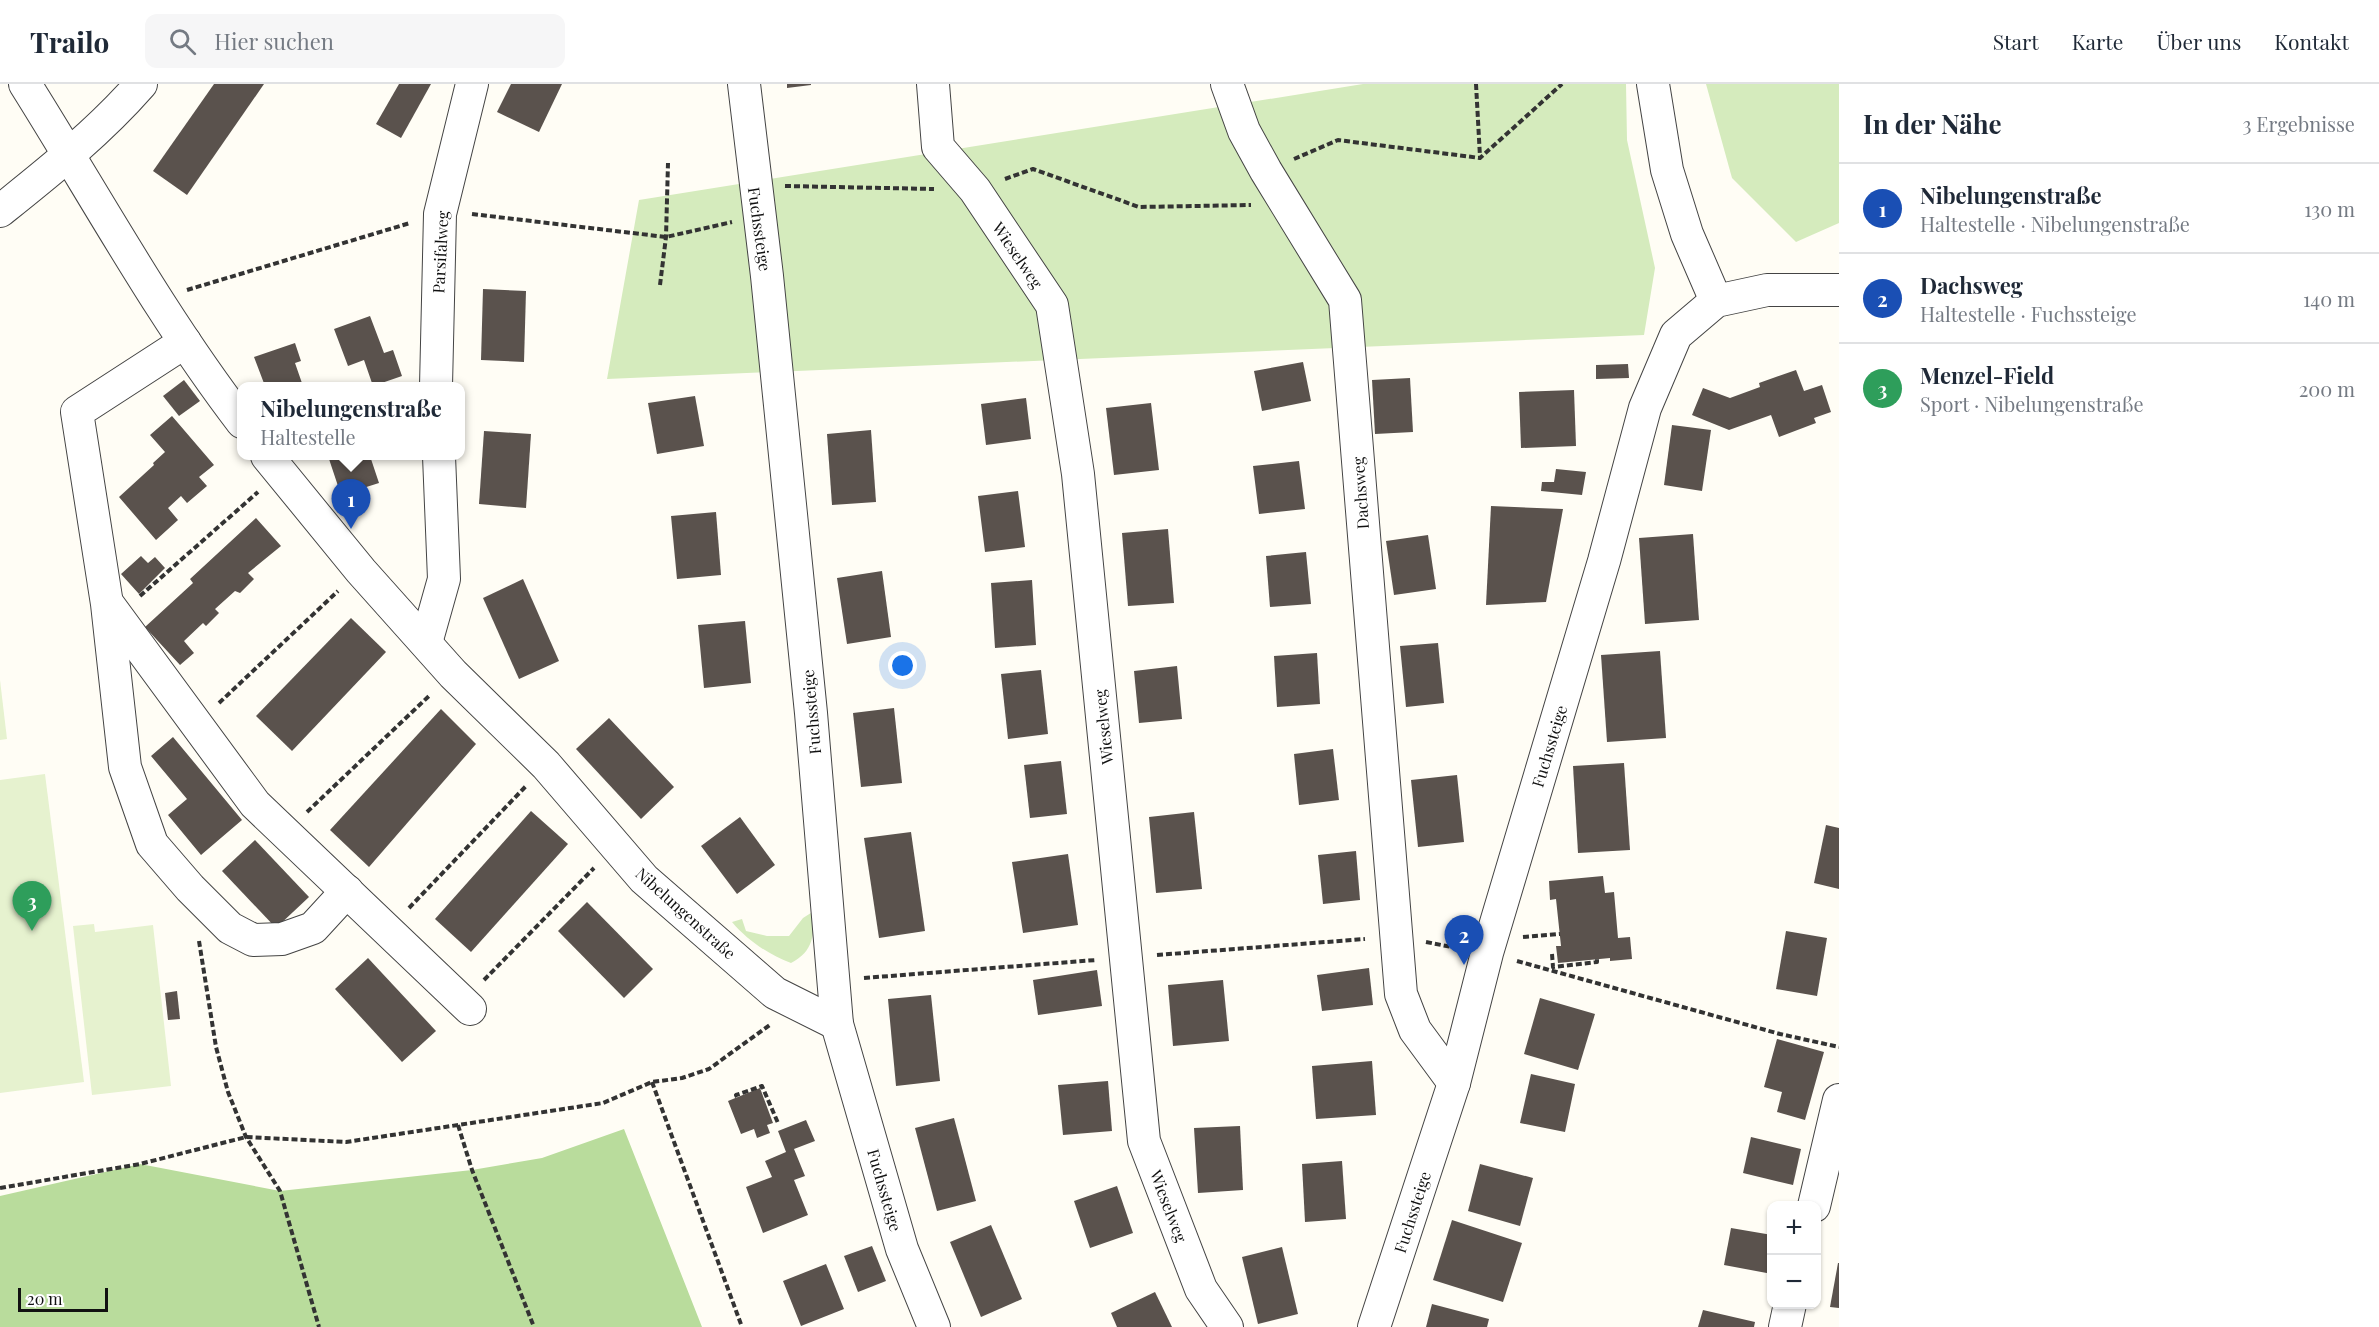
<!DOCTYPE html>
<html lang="de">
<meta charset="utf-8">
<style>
:root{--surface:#fff;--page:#f6f6f7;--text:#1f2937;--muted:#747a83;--line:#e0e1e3;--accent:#c4262e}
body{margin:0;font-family:"Playfair Display",serif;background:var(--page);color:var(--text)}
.controls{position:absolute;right:18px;bottom:18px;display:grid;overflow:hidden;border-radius:12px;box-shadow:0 2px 4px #0004}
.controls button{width:54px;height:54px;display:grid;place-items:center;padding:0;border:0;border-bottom:2px solid var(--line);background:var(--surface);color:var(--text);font:30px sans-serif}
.scale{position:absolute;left:18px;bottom:15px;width:90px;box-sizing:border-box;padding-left:6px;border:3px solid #111;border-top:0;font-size:16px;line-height:21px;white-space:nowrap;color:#111;-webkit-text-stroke:4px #fff;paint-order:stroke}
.you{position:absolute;left:903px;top:582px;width:21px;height:21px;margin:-15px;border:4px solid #fff;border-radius:50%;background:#1a73e8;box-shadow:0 0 0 9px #1a73e833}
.badge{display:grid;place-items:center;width:39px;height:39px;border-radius:50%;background:var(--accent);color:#fff;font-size:20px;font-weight:700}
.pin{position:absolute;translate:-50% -50px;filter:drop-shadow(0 2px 3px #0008)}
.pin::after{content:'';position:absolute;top:32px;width:21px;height:18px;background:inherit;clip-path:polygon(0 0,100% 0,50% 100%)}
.popup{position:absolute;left:237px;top:298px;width:228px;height:78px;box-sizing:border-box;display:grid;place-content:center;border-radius:12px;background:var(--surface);filter:drop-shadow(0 2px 4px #0005);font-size:20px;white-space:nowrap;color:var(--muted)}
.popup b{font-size:22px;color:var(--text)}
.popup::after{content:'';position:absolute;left:50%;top:100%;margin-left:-12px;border:12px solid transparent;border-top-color:var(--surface)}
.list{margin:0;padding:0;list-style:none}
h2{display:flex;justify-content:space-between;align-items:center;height:78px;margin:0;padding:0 24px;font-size:26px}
h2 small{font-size:20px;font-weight:400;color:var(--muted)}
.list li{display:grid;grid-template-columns:39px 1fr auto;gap:18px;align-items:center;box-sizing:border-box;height:90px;padding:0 24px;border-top:2px solid var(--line)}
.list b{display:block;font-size:22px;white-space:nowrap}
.list p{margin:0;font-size:20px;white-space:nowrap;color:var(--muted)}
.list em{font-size:20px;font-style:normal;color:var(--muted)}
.icon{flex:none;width:33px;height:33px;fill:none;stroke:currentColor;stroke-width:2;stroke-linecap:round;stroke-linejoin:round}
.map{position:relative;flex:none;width:1839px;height:1243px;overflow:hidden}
header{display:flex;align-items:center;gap:36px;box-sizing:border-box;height:84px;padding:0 30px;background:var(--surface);border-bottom:2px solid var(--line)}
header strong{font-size:28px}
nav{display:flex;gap:33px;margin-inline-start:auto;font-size:21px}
.search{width:420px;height:54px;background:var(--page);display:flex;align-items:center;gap:15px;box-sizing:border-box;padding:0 21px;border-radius:12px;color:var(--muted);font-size:22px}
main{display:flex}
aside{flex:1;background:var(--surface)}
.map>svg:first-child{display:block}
</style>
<header>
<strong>Trailo</strong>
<div class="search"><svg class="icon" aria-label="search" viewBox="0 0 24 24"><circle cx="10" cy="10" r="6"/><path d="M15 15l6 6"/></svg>Hier suchen</div>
<nav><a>Start</a><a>Karte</a><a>Über uns</a><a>Kontakt</a></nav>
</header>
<main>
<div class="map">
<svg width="1839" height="1243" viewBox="0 0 1839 1243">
<rect width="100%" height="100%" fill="#fffdf5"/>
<g fill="#d5ebbd">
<path d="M1363 0H1626L1627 56 1655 184 1644 251 607 295 639 116Z"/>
<path d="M1706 0H1839V139L1796 158 1732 94Z"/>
<path d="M814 827C814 851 814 867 791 879 769 871 747 856 732 838L742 835 746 847 767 852H789L803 834Z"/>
</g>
<path fill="#b9dc9c" d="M624 1045 702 1243H0V1112L140 1080 280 1107 472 1086 542 1074Z"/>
<g fill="#e6f2cf">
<path d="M0 596 7 655 0 656Z"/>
<path d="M45 690 84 998 0 1009V696Z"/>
<path d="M94 840 95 848 153 841 171 1002 92 1011 73 842Z"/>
</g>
<g fill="#5a524d">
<path d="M214 0H264L187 111 153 87Z"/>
<path d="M399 0H431L401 54 376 40Z"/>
<path d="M511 0H562L539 48 497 28Z"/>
<path d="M787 0H811V1L787 4Z"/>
<path d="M483 205 526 207 524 278 481 276Z"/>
<path d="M370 232 384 269 393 266 402 292 373 302 364 276 348 282 334 245Z"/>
<path d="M295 259 301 277 295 279 303 302H265L254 273Z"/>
<path d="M1303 278 1311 317 1262 327 1254 287Z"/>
<path d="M1628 280 1629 294 1596 295V281Z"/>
<path d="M1796 286 1804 307 1822 301 1831 328 1814 334 1816 339 1779 353 1771 331 1729 346 1692 331 1703 304 1730 314 1760 303 1759 299Z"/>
<path d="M1410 294 1413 348 1375 350 1372 296Z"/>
<path d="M184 296 200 317 179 332 163 312Z"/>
<path d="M1574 306 1576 362 1521 364 1519 308Z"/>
<path d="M695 312 704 362 657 370 648 319Z"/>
<path d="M1026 314 1031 355 986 361 981 320Z"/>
<path d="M1151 319 1159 386 1114 391 1106 324Z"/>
<path d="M172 332 214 381 199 393 207 402 187 419 181 412 168 424 178 436 156 456 119 413 154 381 153 379 165 368 150 351Z"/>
<path d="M1672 341 1711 346 1702 407 1664 401Z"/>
<path d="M871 346 876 418 832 421 827 350Z"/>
<path d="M484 347 531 350 526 424 479 420Z"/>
<path d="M328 372H370L379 399 341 411Z"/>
<path d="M1299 377 1305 425 1259 430 1253 382Z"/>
<path d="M1556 385 1586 388 1582 411 1541 407 1542 398H1554Z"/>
<path d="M1018 407 1025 463 985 468 978 412Z"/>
<path d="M1491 422 1563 425 1546 518 1486 521Z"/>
<path d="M716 428 721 491 677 495 671 432Z"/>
<path d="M256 434 281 462 248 489 254 495 240 509 235 507 215 525 219 529 206 542 203 539 184 557 194 569 180 581 145 543 193 499 190 495Z"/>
<path d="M1168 445 1174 519 1128 522 1122 449Z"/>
<path d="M1693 450 1699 536 1645 540 1639 454Z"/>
<path d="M1428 451 1436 505 1394 511 1386 457Z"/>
<path d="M1306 468 1311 520 1270 523 1266 472Z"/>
<path d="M141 472 148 479 155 473 165 484 139 510 121 490Z"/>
<path d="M882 487 891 553 847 560 837 494Z"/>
<path d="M523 495 559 577 519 595 483 514Z"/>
<path d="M1032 496 1036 561 995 564 991 499Z"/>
<path d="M351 534 386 568 292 667 256 632Z"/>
<path d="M745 537 751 599 704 604 698 541Z"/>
<path d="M1438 559 1444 619 1406 623 1400 562Z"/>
<path d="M1660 567 1666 654 1607 658 1601 571Z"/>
<path d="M1317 569 1320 620 1277 623 1274 572Z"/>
<path d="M1177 582 1182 635 1139 639 1134 587Z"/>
<path d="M1041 586 1048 650 1008 655 1001 590Z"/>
<path d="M894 624 902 699 861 703 853 629Z"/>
<path d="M441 625 476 660 369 783 330 746Z"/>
<path d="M609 634 674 703 641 735 576 665Z"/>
<path d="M173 653 242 736 201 771 168 731 187 715 151 672Z"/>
<path d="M1333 665 1339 716 1299 721 1294 670Z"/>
<path d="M1061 677 1067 730 1030 734 1024 681Z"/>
<path d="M1624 679 1630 766 1578 769 1573 682Z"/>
<path d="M1457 691 1464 758 1418 763 1411 696Z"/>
<path d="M531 727 568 760 471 868 435 835Z"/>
<path d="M1194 728 1202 805 1156 809 1149 733Z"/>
<path d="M740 733 775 781 737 810 701 762Z"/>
<path d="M1826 741 1839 744V805L1814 799Z"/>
<path d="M911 748 925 847 879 854 864 754Z"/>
<path d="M255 756 309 813 276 844 222 787Z"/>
<path d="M1356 767 1360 816 1323 820 1318 771Z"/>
<path d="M1068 770 1078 841 1023 849 1012 778Z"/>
<path d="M1603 792 1605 809 1614 808 1618 854 1630 853 1632 875 1610 877V874L1558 879 1556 862H1561L1556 815 1550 816 1549 797Z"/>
<path d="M587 818 653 885 624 914 558 847Z"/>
<path d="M1786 847 1827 854 1817 912 1776 905Z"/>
<path d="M368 874 436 947 402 978 335 905Z"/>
<path d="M1369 884 1373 921 1322 927 1317 891Z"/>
<path d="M1097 886 1102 922 1038 931 1033 896Z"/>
<path d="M1223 896 1229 957 1173 962 1168 901Z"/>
<path d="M177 907 180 935 168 936 165 909Z"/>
<path d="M931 911 940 997 896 1002 888 915Z"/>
<path d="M1540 914 1595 930 1578 986 1524 970Z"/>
<path d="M1777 955 1824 968 1805 1036 1777 1028 1782 1008 1764 1003Z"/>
<path d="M1372 977 1376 1031 1316 1035 1312 982Z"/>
<path d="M1531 990 1575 1000 1565 1048 1520 1039Z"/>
<path d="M1108 997 1112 1047 1063 1051 1058 1001Z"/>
<path d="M760 1004 773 1039 767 1041 770 1049 757 1054 754 1045 741 1050 728 1017Z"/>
<path d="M954 1034 976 1117 937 1127 915 1044Z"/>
<path d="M806 1036 815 1057 794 1065 805 1092 794 1096 808 1131 763 1149 746 1103 772 1093 765 1077 786 1068 778 1047Z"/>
<path d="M1240 1042 1243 1106 1198 1109 1194 1044Z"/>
<path d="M1751 1053 1801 1065 1793 1101 1743 1089Z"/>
<path d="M1342 1077 1346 1135 1305 1138 1302 1080Z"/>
<path d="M1480 1080 1533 1094 1520 1142 1468 1127Z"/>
<path d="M1117 1102 1133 1149 1090 1164 1074 1117Z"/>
<path d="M1452 1136 1522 1159 1503 1218 1433 1196Z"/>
<path d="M991 1141 1022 1215 981 1233 950 1158Z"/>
<path d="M1731 1144 1772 1151V1190L1724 1181Z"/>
<path d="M872 1162 886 1197 858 1208 844 1172Z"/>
<path d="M1282 1163 1298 1230 1258 1240 1242 1173Z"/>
<path d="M1838 1179H1839V1224L1830 1223Z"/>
<path d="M826 1180 844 1225 801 1242 783 1197Z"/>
<path d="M1155 1208 1172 1243H1117L1111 1229Z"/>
<path d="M1432 1220 1489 1235 1487 1243H1426Z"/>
<path d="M1703 1226 1755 1238 1754 1243H1698Z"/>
</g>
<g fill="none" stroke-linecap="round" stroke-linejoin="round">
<defs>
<g id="minor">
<path d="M25 0C96 113 160 231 242 338"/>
<path d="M744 0 767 192 811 629 837 940 902 1165 934 1243"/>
<path d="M933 0 938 63 975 106 1052 221 1078 390 1144 1057 1201 1205 1227 1243"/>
<path d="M1227 0 1244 47 1266 87 1345 216 1401 910 1415 946 1454 999"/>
<path d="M1653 0 1667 86 1687 150 1716 217"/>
<path d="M0 127C50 87 99 48 141 0"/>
<path d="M185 258 77 328 107 520 125 683 152 760 190 804 230 844 253 856 282 855 313 844 347 807"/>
<path d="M436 302 440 130 472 0"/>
<path d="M267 372 361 487 453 590 546 681 644 795 775 909 837 940"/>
<path d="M108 520 255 720 470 925"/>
<path d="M426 559 444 495 439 372"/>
<path d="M1814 1122 1839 1016"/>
<path d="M1374 1243 1454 999 1487 869 1604 477 1645 324 1676 251 1716 217 1767 206H1839"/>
<path d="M1785 1243 1790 1220"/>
</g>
</defs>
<use href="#minor" stroke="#444" stroke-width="34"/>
<g stroke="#333" stroke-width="4" stroke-dasharray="6 3" stroke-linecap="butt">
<path d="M1476 0 1480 73"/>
<path d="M1294 75 1338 56 1480 74 1562 0"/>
<path d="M1005 95 1033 85 1139 123 1251 121"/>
<path d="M785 102 934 105"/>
<path d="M472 130 666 153 732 138"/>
<path d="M660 201 666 153 668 79"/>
<path d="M187 206 410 139"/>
<path d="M140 512 258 408"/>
<path d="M219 619 338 507"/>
<path d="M307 728 430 611"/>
<path d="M409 824 526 702"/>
<path d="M1523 853 1560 850"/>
<path d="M199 857 216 963 228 1008 246 1053 280 1107 319 1243"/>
<path d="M1426 858 1457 864"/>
<path d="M1552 870 1553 883 1597 878V875"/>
<path d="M1157 871 1365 855"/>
<path d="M1517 877 1780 950 1839 963"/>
<path d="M864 894 1096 876"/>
<path d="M484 896 594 784"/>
<path d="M652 998 742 1243"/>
<path d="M737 1013 736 1011 762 1002 778 1039"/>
<path d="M458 1041 472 1086 534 1243"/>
<path d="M0 1104 140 1080 246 1053 346 1058 603 1019 652 998 682 994 709 985 771 940"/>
</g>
<use href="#minor" stroke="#fff" stroke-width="32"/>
</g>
<g text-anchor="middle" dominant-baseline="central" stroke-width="6" stroke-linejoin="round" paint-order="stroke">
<g font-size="16" fill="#111" stroke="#fff">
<text transform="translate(760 145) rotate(82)">Fuchssteige</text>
<text transform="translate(440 168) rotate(-87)">Parsifalweg</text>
<text transform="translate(1018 171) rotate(56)">Wieselweg</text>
<text transform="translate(1360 409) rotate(-94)">Dachsweg</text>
<text transform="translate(811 628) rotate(-95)">Fuchssteige</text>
<text transform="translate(1103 643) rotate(-96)">Wieselweg</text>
<text transform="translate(1549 662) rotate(-73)">Fuchssteige</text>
<text transform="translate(686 829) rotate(42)">Nibelungenstraße</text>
<text transform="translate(885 1106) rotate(74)">Fuchssteige</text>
<text transform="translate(1169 1122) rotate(69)">Wieselweg</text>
<text transform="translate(1412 1128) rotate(-72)">Fuchssteige</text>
</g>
</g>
</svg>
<div class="controls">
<button>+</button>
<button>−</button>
</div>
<div class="scale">20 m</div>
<div class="you"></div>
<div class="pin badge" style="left:351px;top:445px;background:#1a4fb4">1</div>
<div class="popup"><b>Nibelungenstraße</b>Haltestelle</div>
<div class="pin badge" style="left:1464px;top:881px;background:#1a4fb4">2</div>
<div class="pin badge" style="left:32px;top:847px;background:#2e9e5b">3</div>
</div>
<aside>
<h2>In der Nähe<small>3 Ergebnisse</small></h2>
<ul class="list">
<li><span class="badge" style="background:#1a4fb4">1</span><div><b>Nibelungenstraße</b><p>Haltestelle · Nibelungenstraße</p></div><em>130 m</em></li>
<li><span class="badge" style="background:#1a4fb4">2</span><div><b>Dachsweg</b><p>Haltestelle · Fuchssteige</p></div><em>140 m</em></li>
<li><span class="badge" style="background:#2e9e5b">3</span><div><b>Menzel-Field</b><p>Sport · Nibelungenstraße</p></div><em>200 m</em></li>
</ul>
</aside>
</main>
